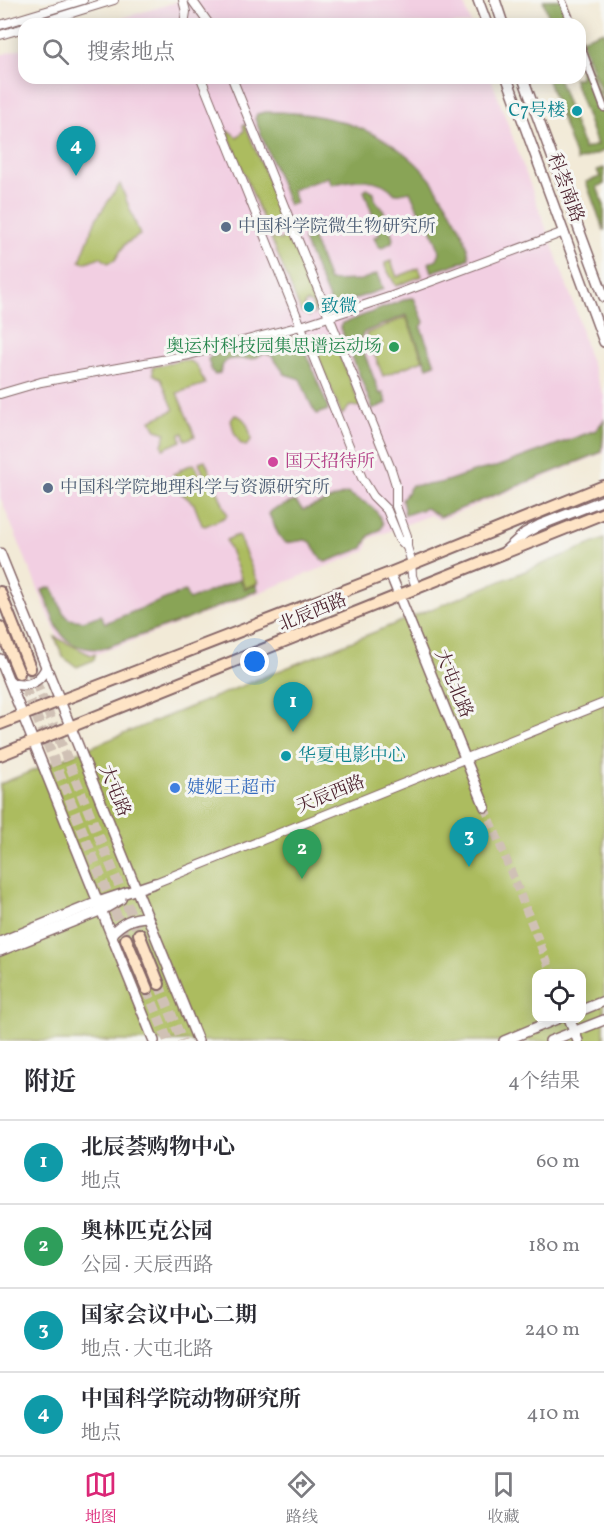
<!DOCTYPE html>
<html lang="zh">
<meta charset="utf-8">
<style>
:root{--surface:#fff;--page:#f7f7f7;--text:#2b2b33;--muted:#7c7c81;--line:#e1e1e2;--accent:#db2777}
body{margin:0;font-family:Vollkorn,"Noto Serif SC",serif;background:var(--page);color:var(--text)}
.controls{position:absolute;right:18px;bottom:18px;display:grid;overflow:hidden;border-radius:12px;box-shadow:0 3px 15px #0003}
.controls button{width:54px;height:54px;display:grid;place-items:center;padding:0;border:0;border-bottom:2px solid var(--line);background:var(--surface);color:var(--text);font:30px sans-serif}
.you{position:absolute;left:255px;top:662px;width:21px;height:21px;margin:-15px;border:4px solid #fff;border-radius:50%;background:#1a73e8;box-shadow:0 0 0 9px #1a73e833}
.badge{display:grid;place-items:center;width:39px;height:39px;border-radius:50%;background:var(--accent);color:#fff;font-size:20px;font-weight:700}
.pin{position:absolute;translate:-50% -50px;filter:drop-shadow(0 2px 3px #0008)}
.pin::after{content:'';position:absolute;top:32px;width:21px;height:18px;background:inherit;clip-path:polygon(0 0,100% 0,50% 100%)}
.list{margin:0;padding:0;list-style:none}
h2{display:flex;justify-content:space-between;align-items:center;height:78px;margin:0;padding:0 24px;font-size:26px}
h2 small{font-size:20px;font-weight:400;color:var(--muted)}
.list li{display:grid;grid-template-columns:39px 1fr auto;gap:18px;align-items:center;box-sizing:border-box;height:84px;padding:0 24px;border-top:2px solid var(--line)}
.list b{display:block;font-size:22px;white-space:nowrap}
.list p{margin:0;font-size:20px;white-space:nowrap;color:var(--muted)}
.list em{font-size:20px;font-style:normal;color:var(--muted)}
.icon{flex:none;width:33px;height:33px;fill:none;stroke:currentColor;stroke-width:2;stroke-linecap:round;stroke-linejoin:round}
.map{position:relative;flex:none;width:604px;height:1041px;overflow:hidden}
.search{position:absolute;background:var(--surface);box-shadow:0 3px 15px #0003;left:18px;right:18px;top:18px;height:66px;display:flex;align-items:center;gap:15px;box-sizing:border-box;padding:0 21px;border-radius:18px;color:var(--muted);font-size:22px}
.sheet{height:414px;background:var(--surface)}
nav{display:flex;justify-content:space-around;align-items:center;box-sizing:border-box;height:84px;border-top:2px solid var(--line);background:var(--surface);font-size:16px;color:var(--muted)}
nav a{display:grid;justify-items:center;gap:3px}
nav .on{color:var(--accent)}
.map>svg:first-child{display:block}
</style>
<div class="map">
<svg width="604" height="1041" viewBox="0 0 604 1041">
<rect width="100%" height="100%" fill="#f6f6f2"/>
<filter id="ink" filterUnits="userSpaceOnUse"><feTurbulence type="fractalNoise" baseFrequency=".0167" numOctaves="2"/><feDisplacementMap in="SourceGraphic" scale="12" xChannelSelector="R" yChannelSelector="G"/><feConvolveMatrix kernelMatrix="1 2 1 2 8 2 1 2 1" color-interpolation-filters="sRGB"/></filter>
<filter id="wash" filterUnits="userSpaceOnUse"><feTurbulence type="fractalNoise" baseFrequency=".008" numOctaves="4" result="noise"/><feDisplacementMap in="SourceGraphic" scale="24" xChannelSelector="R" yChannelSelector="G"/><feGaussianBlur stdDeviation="1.35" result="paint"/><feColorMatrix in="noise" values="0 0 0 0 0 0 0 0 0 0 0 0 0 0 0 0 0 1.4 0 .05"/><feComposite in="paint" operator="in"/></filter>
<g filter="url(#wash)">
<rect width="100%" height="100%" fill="#f2ead7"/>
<g fill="#f2cfe2">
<path d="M183 0H463L471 24H103Z"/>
<path d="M24 48V78H491L577 313 587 352 604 396V453L440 520 430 515 369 539 366 551 179 624 91 656 59 640 0 497V55Z"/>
</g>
<g fill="#acbc5f" stroke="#7b6e45" stroke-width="1.5" fill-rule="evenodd">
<path d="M245 124 287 227 275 226 269 234 227 131H229L237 137 244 131 243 125Z"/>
<path d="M120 184 140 235 125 244 115 260 108 263 100 257 84 263 80 261 96 219Z"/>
<path d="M288 231 318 305 314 314 312 304 308 302 305 303 304 308 309 316 301 312 271 238 281 240Z"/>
<path d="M391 261 397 277 419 268 422 276 396 286 385 266V263Z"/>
<path d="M406 317 423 360 383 376 366 334Z"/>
<path d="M332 337 361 407 350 406 342 415 313 345 326 346Z"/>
<path d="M180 360C199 360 198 369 205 384L177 393 195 436 185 440 183 433 180 434 181 441 163 449 162 445 166 433 156 430 151 420 174 410 161 379 153 374V367Z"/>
<path d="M235 415C246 416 250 430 251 440L246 446 240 443 234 432 231 420Z"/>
<path d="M205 460 227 514 226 517 205 526 202 525 194 504 180 492 173 474 181 471 180 469 194 464 202 479 205 478 199 462Z"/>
<path d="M238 535 258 583 245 588 226 540Z"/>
<path d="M604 539V1041H0V784ZM536 974H582V1018H536Z"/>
<path d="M55 637 91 655 95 654 94 660 77 667 63 657Z"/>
</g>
<g fill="#89a456" stroke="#6a6240" stroke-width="1.5">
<path d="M543 0H562L572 24H551Z"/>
<path d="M604 31V99L581 39Z"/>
<path d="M580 44 604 108V151L577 161 547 78H558L584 149 597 145 573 78H580Z"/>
<path d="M266 112C327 111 392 130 431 180 436 187 441 196 446 203 455 218 468 239 469 258L464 261 432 272 429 263 437 259 440 252 430 226 426 227 410 191 395 194C379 175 353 179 332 185L328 177 292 190 296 203 289 205 255 119 257 114Z"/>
<path d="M604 168V184L597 187 604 206V231L586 182 600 177 597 170Z"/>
<path d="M367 188 374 192 375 200 383 209 393 238 392 242 382 248 378 246 374 237 380 235 364 191Z"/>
<path d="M310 231 329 281 361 280 377 274 383 289 340 304H331L303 239Z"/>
<path d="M409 298H414L424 322 421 328 435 364 427 367 406 315 364 332 361 338 347 343 340 327 343 323Z"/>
<path d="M292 336 297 337 301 340 327 405 328 410 317 414C310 407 305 389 300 379L285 374 272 356 264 353C260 355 255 359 251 359 238 360 224 353 220 373L215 375 211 370 208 359 212 356Z"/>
<path d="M361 345 380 394 383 393 387 403 373 409 349 349Z"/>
<path d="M604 420 602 452 440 517 426 508 405 515 402 500 412 485C445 488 465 470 496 467L596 430Z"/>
<path d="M347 493C364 503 376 504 383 524L381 529 369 536 363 548 326 562 321 559 311 542 305 540 286 543 280 538 269 514 272 510 295 501 303 510Z"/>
<path d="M240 579 245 589 256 585 258 590 188 619 101 649C58 651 56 623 42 590L52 587 63 612 69 619 83 621 101 615 105 623 185 591 189 600Z"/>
</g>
</g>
<g filter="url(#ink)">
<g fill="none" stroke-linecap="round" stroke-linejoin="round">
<path stroke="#d0c1b5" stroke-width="9" stroke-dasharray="9 4.5" stroke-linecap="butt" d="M485 807 552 974"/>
<g stroke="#d0c1b5" stroke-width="10" stroke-dasharray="10 5" stroke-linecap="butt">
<path d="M30 668 139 934"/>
<path d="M19 673 126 939"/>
<path d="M159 984 182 1041"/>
<path d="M147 989 168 1041"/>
</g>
<defs>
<g id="pedestrian">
<path d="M562 0 572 24"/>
<path d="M580 44 604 108"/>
</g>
<g id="minor">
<path d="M183 0 186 12 184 24"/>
<path d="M192 0 209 24"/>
<path d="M36 24 114 0"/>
<path d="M0 25 83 0"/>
<path d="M0 35 24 28"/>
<path d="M201 78 362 478 373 496 387 510 399 539 407 547"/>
<path d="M232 78 391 469 396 485V506L407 536V547L411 560 412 576 417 589"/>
<path d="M0 394 41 382 189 355 301 326 392 296 564 232"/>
<path d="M155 883 604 703"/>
</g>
<g id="tertiary">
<path d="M478 0 487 24"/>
<path d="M495 0 503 24"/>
<path d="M507 78 604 342"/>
<path d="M523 78 604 297"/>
<path d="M505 551 525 533 540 525 604 500"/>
<path d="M0 553 198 1041"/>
<path d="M390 573 485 807"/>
<path d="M0 659 154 1041"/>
<path d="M10 683C26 688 39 683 46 668"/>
<path d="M111 934C123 922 131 918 147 917"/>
<path d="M0 942 98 902 155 883"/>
<path d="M0 951 102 910 121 899"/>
<path d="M582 1010 604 1001"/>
<path d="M569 1018 578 1041"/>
<path d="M504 1041 559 1018"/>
<path d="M550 1041 604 1020"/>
</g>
<g id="secondary">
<path d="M0 592 30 668"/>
<path d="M0 627 19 673"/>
<path d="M0 724 390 573 604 486"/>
<path d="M0 755 604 513"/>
<path d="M139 934 159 984"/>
<path d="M126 939 147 989"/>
</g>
</defs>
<use href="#pedestrian" stroke="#856667" stroke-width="9"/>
<use href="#minor" stroke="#856667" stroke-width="10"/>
<use href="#tertiary" stroke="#856667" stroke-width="12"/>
<use href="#secondary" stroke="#856667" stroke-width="14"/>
<use href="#pedestrian" stroke="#fff" stroke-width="6"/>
<use href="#minor" stroke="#fff" stroke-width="8"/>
<use href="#tertiary" stroke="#fff" stroke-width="9"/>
<use href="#secondary" stroke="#fee4c6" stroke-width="10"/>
</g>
</g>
<g fill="#0f9aa8" stroke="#f6f6f2" stroke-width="2">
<circle cx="577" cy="111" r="6"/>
<circle cx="309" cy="307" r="6"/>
<circle cx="286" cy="756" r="6"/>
</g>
<g fill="#5c6f8a" stroke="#f6f6f2" stroke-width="2">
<circle cx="226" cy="227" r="6"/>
<circle cx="48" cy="488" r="6"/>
</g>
<circle fill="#2e9e5b" stroke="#f6f6f2" stroke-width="2" cx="394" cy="347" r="6"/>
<circle fill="#d1479c" stroke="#f6f6f2" stroke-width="2" cx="273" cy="462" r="6"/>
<circle fill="#3f7fe0" stroke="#f6f6f2" stroke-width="2" cx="175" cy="788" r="6"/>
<g text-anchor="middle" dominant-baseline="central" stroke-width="6" stroke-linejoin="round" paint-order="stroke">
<g font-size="18" fill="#0d838f" stroke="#f6f6f2" text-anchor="start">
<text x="565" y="111" text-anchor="end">C7号楼</text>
<text x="321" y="307">致微</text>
<text x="298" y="756">华夏电影中心</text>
</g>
<g font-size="18" fill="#4a1f2b" stroke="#f6f6f2">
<text transform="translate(565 188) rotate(70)">科荟南路</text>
<text transform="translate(313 613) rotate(-22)">北辰西路</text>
<text transform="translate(453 684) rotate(68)">大屯北路</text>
<text transform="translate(114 791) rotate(68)">大屯路</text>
<text transform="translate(331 795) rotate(-22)">天辰西路</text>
</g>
<g font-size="18" fill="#4e5e75" stroke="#f6f6f2" text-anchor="start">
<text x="238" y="227">中国科学院微生物研究所</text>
<text x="60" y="488">中国科学院地理科学与资源研究所</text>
</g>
<g font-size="18" fill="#27864d" stroke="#f6f6f2" text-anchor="end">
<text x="382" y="347">奥运村科技园集思谱运动场</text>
</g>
<g font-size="18" fill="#b23c85" stroke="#f6f6f2" text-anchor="start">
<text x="285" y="462">国天招待所</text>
</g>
<g font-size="18" fill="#366cbe" stroke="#f6f6f2" text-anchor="start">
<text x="187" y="788">婕妮王超市</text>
</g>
</g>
</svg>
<div class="controls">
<button><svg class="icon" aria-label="locate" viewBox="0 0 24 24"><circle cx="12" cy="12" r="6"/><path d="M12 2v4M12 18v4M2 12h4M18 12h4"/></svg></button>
</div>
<div class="you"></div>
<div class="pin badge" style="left:293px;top:732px;background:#0f9aa8">1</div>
<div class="pin badge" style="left:302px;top:879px;background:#2e9e5b">2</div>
<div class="pin badge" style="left:469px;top:867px;background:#0f9aa8">3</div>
<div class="pin badge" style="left:76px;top:176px;background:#0f9aa8">4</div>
<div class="search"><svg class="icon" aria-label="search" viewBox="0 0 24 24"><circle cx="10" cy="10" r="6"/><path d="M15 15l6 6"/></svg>搜索地点</div>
</div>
<section class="sheet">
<h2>附近<small>4个结果</small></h2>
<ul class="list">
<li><span class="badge" style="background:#0f9aa8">1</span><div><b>北辰荟购物中心</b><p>地点</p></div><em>60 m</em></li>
<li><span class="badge" style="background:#2e9e5b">2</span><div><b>奥林匹克公园</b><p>公园 · 天辰西路</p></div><em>180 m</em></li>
<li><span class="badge" style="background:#0f9aa8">3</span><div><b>国家会议中心二期</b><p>地点 · 大屯北路</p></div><em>240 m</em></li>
<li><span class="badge" style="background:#0f9aa8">4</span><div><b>中国科学院动物研究所</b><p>地点</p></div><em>410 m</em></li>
</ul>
</section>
<nav>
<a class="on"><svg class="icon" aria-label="map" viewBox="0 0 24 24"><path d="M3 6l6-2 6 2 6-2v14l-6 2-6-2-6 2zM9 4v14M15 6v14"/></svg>地图</a>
<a><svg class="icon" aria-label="directions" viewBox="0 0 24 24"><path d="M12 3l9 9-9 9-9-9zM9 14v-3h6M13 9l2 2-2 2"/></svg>路线</a>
<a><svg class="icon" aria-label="saved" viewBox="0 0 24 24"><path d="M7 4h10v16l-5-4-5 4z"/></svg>收藏</a>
</nav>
